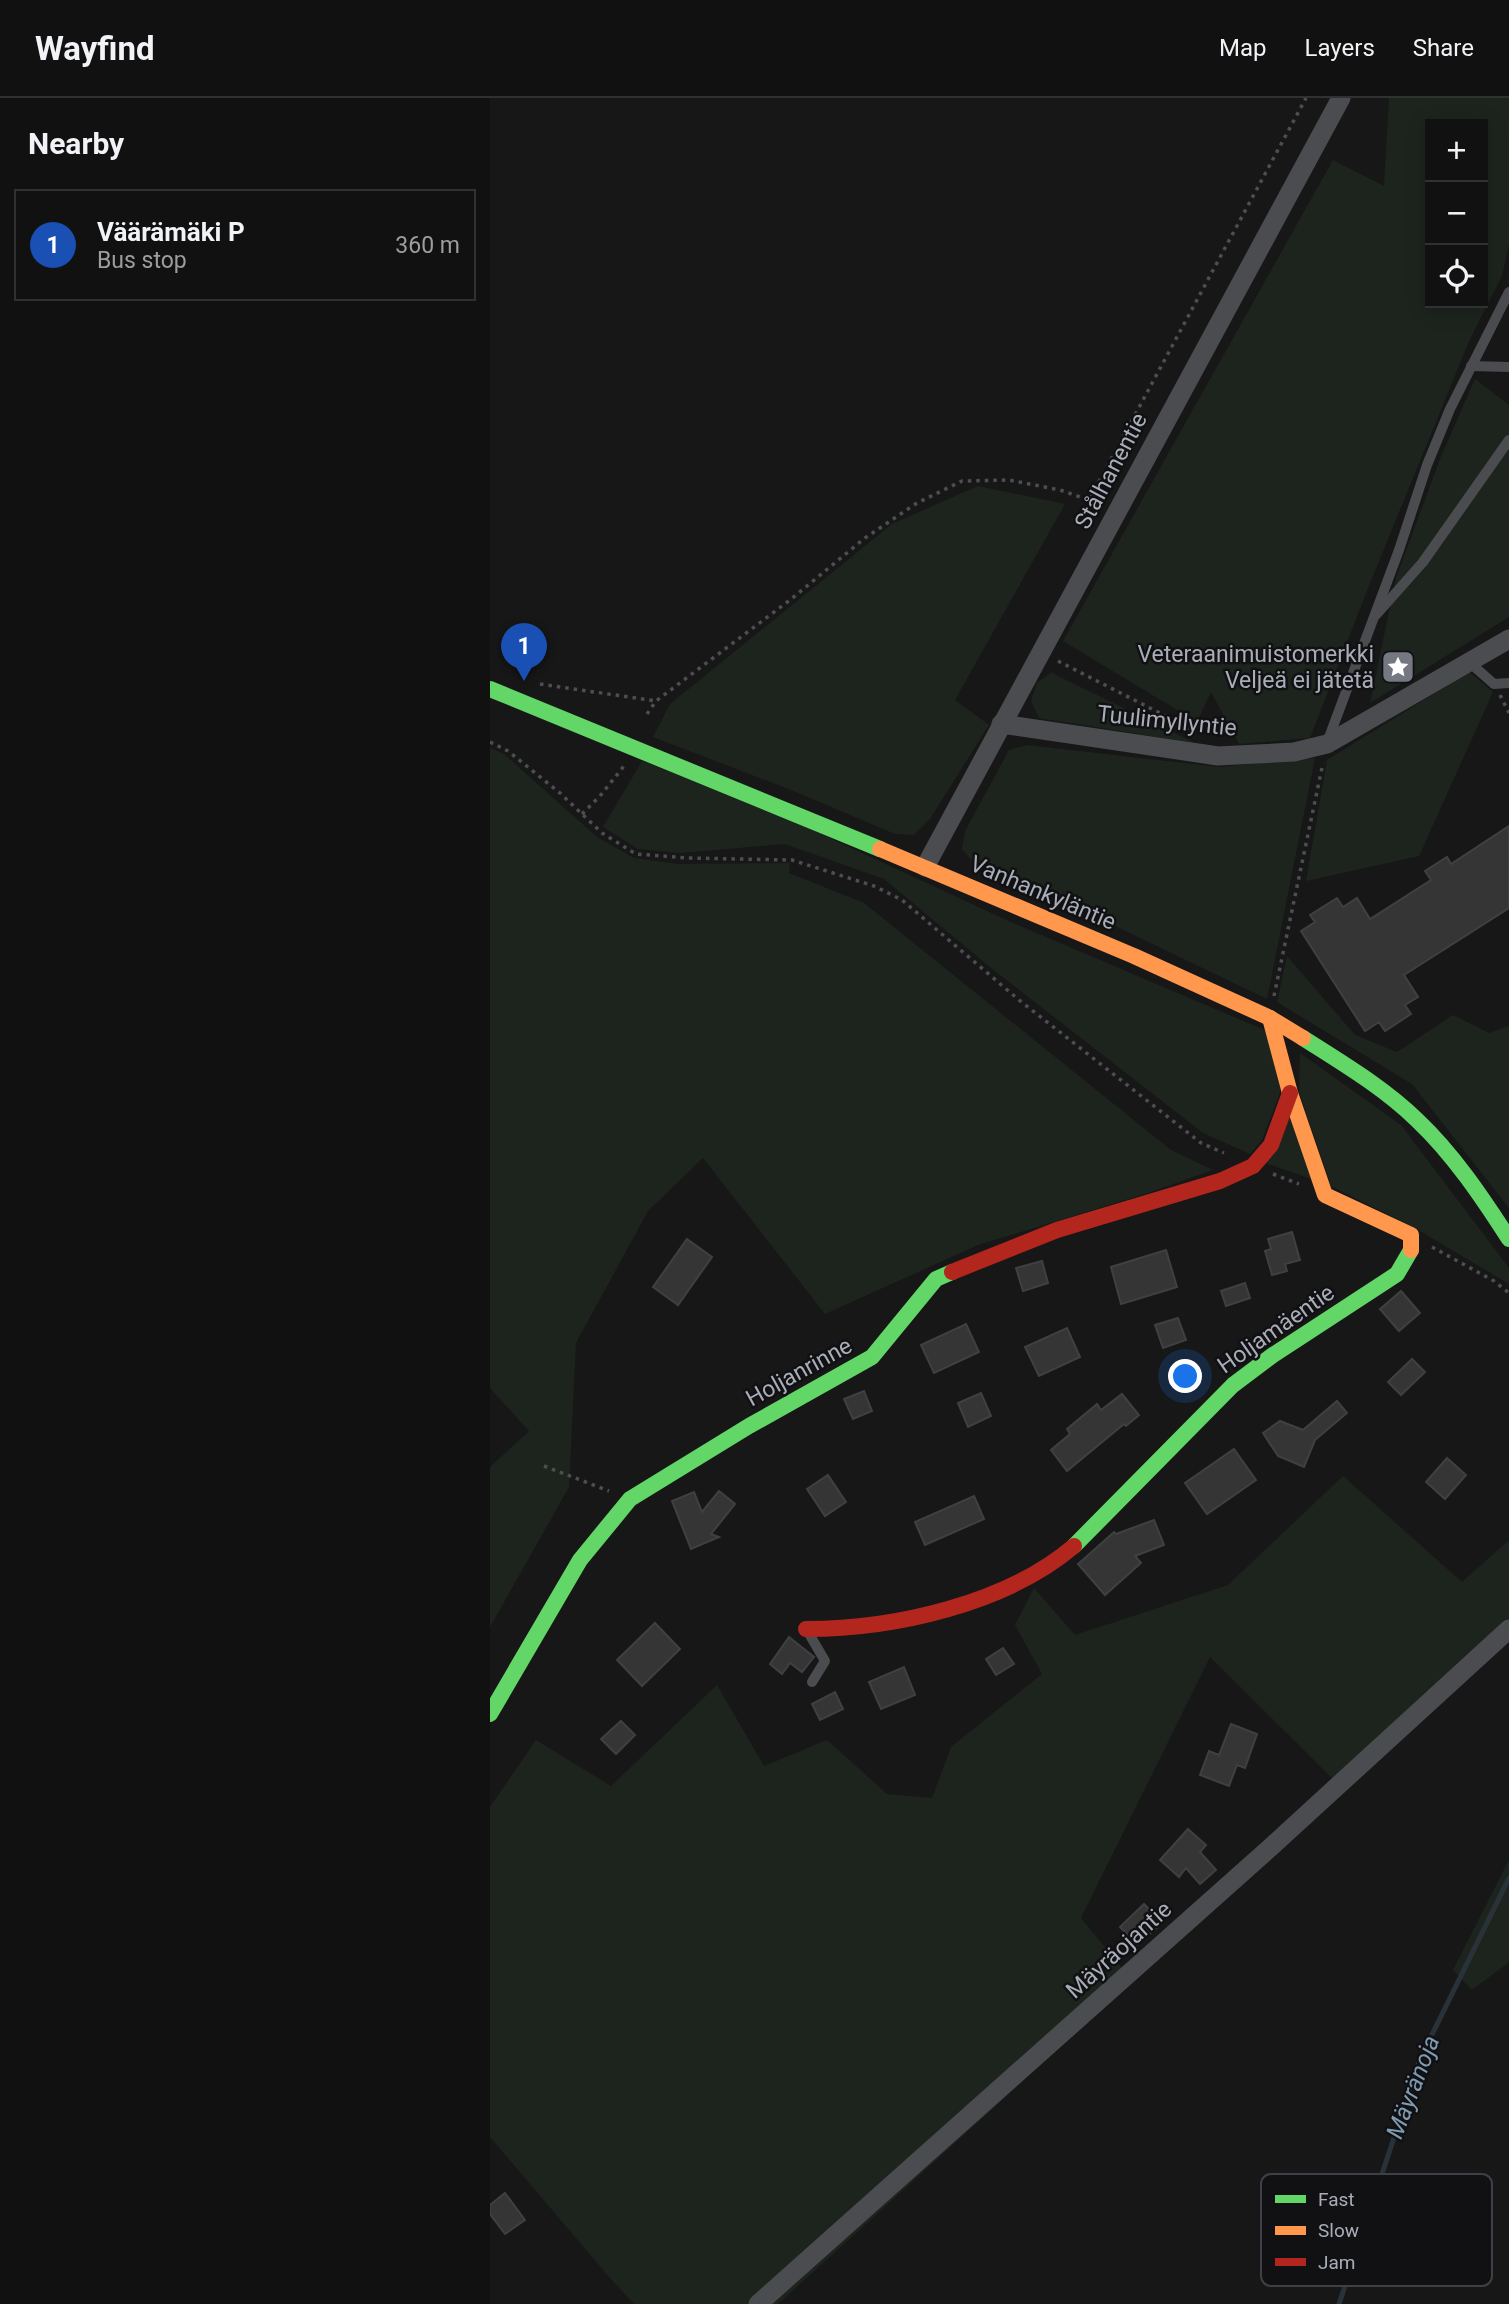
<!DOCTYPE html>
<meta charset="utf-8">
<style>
:root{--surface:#111;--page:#1a1a1a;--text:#f1f3f6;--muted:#9c9d9f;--line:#303131;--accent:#757880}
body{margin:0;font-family:Roboto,sans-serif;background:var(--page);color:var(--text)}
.controls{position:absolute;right:21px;top:21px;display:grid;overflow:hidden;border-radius:0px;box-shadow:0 4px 18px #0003}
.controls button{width:63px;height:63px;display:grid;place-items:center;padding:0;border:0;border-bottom:2px solid var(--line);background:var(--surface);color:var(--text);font:35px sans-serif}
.you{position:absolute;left:696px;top:1279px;width:24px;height:24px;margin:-18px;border:5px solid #fff;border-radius:50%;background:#1a73e8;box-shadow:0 0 0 10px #1a73e833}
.badge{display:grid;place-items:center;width:46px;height:46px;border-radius:50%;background:var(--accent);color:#fff;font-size:23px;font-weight:700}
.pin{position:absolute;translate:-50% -58px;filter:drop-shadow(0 2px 4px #0008)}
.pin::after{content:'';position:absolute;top:37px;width:24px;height:21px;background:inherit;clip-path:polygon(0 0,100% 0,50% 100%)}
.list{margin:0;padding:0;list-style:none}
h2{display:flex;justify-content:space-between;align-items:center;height:91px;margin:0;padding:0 28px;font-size:30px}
h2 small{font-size:23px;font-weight:400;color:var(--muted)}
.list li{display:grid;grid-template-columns:46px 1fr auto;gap:21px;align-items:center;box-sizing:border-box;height:112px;margin:0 14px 14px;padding:0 14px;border:2px solid var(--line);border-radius:0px}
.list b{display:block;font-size:26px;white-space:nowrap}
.list p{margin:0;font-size:23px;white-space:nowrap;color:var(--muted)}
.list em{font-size:23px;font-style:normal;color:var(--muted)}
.icon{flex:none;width:38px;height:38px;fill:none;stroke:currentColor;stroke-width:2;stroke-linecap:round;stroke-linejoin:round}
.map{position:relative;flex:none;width:1019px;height:2206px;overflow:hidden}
header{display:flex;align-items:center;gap:42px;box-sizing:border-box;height:98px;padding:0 35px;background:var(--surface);border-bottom:2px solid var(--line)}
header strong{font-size:33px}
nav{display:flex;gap:38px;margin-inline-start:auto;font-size:24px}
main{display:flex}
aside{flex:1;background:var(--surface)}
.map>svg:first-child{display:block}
</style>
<header>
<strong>Wayfind</strong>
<nav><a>Map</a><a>Layers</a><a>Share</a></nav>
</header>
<main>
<aside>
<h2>Nearby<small></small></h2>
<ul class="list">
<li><span class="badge" style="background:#1a4fb4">1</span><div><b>Väärämäki P</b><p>Bus stop</p></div><em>360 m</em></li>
</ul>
</aside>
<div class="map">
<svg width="1019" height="2206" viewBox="0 0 1019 2206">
<rect width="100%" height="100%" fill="#171717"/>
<g fill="#1d241e" fill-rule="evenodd">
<path d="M899 0H1019V146L1012 178 980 241 878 490 820 640 749 646 721 594 707 624 573 543 843 62 894 88ZM940 26H993V205H940Z"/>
<path d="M985 281 1019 307V519L880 605 906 480 950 361Z"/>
<path d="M488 388 575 406 465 602 499 627 440 721 424 737 405 736 301 692 163 639 180 606 402 426Z"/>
<path d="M562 574V575L705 645 549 620 541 603 547 585Z"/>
<path d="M979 574 1003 594 929 758 816 783 837 662Z"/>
<path d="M537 647 729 669 825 660 777 901 544 789 483 764 472 751 475 733 519 652Z"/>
<path d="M0 650 14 656 107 739 144 760 188 766 300 765 299 775 374 805 681 1052 723 1072 658 1095 488 1147 335 1216 213 1060 158 1113 86 1245 79 1389 0 1529V1369L39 1333 0 1290Z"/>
<path d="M152 663 275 710 523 825 777 933 791 992 772 1042 760 1056 713 1035 501 870 394 781 295 746 190 755 148 751 113 729Z"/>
<path d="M797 858 865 937 907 954 963 917 999 935 1019 928V1110L922 986 787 904Z"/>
<path d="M810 955 911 1027 1019 1170V1186L925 1130 841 1088 809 994Z"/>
<path d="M800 1015 821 1081 776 1065Z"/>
<path d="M853 1378 972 1484 1019 1442V1544L855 1693 720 1559 591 1820 643 1883 288 2206H144L120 2180 0 2039V1709L46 1642 121 1688 227 1587 274 1668 337 1642 397 1696 442 1700 461 1649 552 1576 525 1527 544 1490 585 1537 738 1487Z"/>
<path d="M1019 1762V1864L982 1892 963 1872Z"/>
</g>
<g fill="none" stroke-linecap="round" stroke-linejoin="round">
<path stroke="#2a3239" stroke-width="5" d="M849 2206 930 1961 1019 1780"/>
</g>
<g fill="#353536" stroke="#3f4043" stroke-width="2">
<path d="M1019 728V810L914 877 928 899 915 907 921 916 895 933 889 924 875 933 811 833 825 824 820 817 847 800 853 809 867 800 880 821 941 782 935 773 957 759 961 766Z"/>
<path d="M802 1134 810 1162 795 1166 797 1173 782 1177 775 1153 781 1151 778 1141Z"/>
<path d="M197 1141 222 1159 188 1207 163 1189Z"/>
<path d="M676 1152 687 1189 631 1206 621 1169Z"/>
<path d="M552 1163 558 1185 533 1193 526 1170Z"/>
<path d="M755 1185 760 1200 736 1208 731 1193Z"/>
<path d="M911 1193 930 1215 909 1233 890 1211Z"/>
<path d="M688 1220 696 1242 673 1250 665 1227Z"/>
<path d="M476 1226 489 1254 444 1275 431 1247Z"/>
<path d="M577 1230 590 1259 549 1278 535 1249Z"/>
<path d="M922 1261 935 1274 911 1297 898 1284Z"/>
<path d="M374 1293 382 1313 363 1321 354 1301Z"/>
<path d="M491 1295 501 1318 478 1329 468 1305Z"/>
<path d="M632 1296 649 1317 636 1328 634 1326 577 1373 561 1352 580 1336 577 1331 607 1306 611 1312Z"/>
<path d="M847 1303 857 1315 825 1342 814 1369 788 1358 773 1335 790 1323 813 1332Z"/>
<path d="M744 1351 766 1382 717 1416 695 1385Z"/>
<path d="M957 1360 976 1377 955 1401 936 1384Z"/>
<path d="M338 1377 356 1404 335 1418 317 1391Z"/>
<path d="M229 1393 245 1406 221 1436 229 1439 201 1451 182 1403 204 1394 212 1414Z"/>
<path d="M484 1398 494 1421 435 1447 425 1424Z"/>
<path d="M664 1422 674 1447 645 1458 651 1465 615 1497 588 1466 624 1434 626 1436Z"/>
<path d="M165 1525 190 1551 152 1588 127 1562Z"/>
<path d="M299 1539 324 1559 312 1574 300 1565 292 1576 280 1566Z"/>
<path d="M513 1550 524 1566 506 1577 496 1561Z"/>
<path d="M414 1569 425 1597 391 1611 379 1584Z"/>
<path d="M345 1594 353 1611 330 1622 322 1606Z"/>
<path d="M131 1623 145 1637 126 1656 111 1641Z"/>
<path d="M741 1626 767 1636 755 1670 747 1667 739 1688 710 1677 719 1653 729 1657Z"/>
<path d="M698 1731 716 1747 710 1754 726 1772 710 1786 696 1770 689 1779 670 1762Z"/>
<path d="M654 1806 672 1825 647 1847 630 1829Z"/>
<path d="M15 2095 35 2122 15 2136 0 2116V2107Z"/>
</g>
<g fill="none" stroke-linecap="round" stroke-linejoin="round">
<g stroke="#4d4e52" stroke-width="3.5" stroke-dasharray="3.5 5" stroke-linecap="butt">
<path d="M611 408 599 402 816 0"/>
<path d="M568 563 701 631"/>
<path d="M50 586 166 603"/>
<path d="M1010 597 1019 615"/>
<path d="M157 616 166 603 300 502 375 440 427 405 472 383 519 382 570 392 599 402"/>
<path d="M0 644 18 653 70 695 112 735 146 756 198 760 302 762 384 788 412 802 529 902 711 1045 734 1055"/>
<path d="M92 716 110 698 134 668"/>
<path d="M784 898 833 665"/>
<path d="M783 1076 809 1086"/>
<path d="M942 1149 1004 1183 1019 1195"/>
<path d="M54 1368 119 1393"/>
</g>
<g stroke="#4b4c50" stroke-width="10">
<path d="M981 268 1019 269"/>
<path d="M886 517 933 464 1019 342"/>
<path d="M979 564 1004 586 1019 585"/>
<path d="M838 642 909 452 937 367 960 311 1019 194"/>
<path d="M318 1534 335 1563 322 1584"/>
</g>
<g stroke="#4b4c50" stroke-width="19">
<path d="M511 626 728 658 804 654 837 646 1019 541"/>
<path d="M435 769 851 0"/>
<path d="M268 2206 782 1748 1019 1531"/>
</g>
<g stroke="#63d668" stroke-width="16">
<path d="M0 591 390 751"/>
<path d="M813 940C852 965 893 989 927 1022 963 1056 992 1099 1019 1141"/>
<path d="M584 1448 743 1287 783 1257 907 1176 921 1152"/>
<path d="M0 1616 90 1462 140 1401 259 1328 382 1259 446 1181 462 1174"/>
</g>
<g stroke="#ff974d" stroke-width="16">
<path d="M390 751 644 858 780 920 813 940"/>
<path d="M780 920 800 995 835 1097 921 1137V1152"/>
</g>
<g stroke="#b3261e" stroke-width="16">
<path d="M462 1174 567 1132 730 1083 763 1068 781 1047 800 995"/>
<path d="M316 1531C404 1531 516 1506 584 1448"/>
</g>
</g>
<defs>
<symbol id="sight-square" viewBox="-11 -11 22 22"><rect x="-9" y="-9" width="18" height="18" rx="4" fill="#757880" stroke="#111113"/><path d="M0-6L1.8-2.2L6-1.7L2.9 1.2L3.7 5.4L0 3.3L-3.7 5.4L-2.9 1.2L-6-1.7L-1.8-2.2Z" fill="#fff"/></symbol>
</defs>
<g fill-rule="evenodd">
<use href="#sight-square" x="889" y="550" width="38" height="38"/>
</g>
<g text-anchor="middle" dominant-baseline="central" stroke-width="5" stroke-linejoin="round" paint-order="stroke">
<g font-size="23" fill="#a8adb8" stroke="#111113">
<text transform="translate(621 373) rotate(-62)">Stålhanentie</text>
<text transform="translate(677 623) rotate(6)">Tuulimyllyntie</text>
<text transform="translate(553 795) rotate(23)">Vanhankyläntie</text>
<text transform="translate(786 1231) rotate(-35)">Holjamäentie</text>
<text transform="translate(309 1274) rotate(-29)">Holjanrinne</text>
<text transform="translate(629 1852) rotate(-42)">Mäyräojantie</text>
</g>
<g font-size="23" fill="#a8adb8" stroke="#111113" text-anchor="end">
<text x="884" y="556">Veteraanimuistomerkki<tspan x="884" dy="26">Veljeä ei jätetä</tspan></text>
</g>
<g font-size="24" font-style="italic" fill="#7f9bb3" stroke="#111113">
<text transform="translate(923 1989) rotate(-69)">Mäyränoja</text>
</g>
</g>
<rect x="771" y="2076" width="231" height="112" rx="10" fill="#111113" stroke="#3e4045" stroke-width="2"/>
<rect x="785" y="2097" width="31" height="8" fill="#63d668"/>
<rect x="785" y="2128" width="31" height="9" fill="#ff974d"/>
<rect x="785" y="2160" width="31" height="8" fill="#b3261e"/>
<g font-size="19" fill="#a8adb8">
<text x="828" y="2108">Fast</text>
<text x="828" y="2139">Slow</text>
<text x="828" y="2171">Jam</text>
</g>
</svg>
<div class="controls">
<button>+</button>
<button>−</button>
<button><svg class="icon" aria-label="locate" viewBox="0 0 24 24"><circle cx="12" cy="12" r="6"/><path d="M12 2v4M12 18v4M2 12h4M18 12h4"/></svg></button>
</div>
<div class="you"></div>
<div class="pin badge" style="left:34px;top:583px;background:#1a4fb4">1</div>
</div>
</main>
